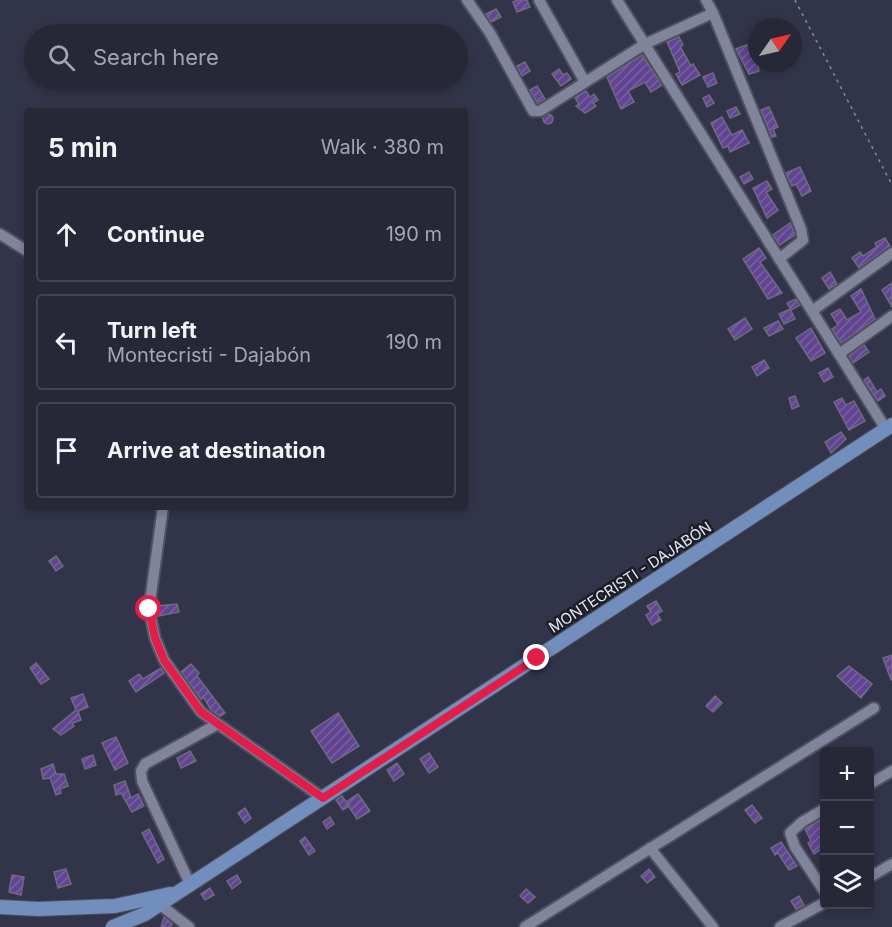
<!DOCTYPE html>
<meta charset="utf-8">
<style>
:root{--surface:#262837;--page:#323442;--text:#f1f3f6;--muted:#a4a6ad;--line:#424452}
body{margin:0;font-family:Inter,sans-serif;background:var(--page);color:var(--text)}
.controls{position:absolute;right:18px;bottom:18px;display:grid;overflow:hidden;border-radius:6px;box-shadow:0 3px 9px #0003}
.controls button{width:54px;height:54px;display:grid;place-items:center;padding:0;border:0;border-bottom:2px solid var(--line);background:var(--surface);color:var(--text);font:30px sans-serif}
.compass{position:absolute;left:748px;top:18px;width:54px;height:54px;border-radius:50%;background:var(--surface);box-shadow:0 3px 9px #0003;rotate:56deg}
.stop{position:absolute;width:18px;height:18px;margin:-14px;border:4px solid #e11d48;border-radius:50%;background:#fff}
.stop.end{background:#e11d48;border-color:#fff;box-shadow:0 2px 6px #0008}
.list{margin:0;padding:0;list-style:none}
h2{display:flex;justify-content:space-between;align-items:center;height:78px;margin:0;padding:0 24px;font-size:26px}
h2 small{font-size:20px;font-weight:400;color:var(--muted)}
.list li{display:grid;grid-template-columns:39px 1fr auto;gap:18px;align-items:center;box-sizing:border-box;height:96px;margin:0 12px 12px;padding:0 12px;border:2px solid var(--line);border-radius:6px}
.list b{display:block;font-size:22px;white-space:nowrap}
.list p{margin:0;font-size:20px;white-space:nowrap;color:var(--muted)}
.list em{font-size:20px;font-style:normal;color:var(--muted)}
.icon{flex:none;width:33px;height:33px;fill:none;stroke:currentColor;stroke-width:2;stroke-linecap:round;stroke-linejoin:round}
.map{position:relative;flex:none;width:892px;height:927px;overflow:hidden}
.search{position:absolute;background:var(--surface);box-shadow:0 3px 9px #0003;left:24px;top:24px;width:444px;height:66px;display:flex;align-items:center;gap:15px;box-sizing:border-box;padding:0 21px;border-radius:33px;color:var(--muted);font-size:22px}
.panel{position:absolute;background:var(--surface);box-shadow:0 3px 9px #0003;left:24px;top:108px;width:444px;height:402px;border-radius:6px}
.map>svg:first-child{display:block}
</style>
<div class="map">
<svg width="892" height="927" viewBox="0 0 892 927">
<defs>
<pattern id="building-hatch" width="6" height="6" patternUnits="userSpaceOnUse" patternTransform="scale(1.5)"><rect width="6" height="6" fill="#614592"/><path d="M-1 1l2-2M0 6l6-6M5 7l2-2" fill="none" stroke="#7860a2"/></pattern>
</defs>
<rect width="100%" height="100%" fill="#323549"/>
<g fill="url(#building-hatch)" stroke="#706a80" stroke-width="1.5">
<path d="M518 0H527L530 7 517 12 513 2Z"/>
<path d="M496 9 501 17 491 22 486 14Z"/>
<path d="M679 37 683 45 680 46 691 66 693 64 700 75 682 85 676 74 680 72 667 42Z"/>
<path d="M746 45H754L759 71 749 74 736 49Z"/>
<path d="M642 55 662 85 651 92 645 82 628 91 634 102 621 109 607 77Z"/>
<path d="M525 62 530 71 522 76 517 66Z"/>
<path d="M559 69 563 75 567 73 571 79 561 86 552 74Z"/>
<path d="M713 73 717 83 708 87 703 77Z"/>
<path d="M537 86 545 99 538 104 530 90Z"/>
<path d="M586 91 590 97 594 94 598 100 593 103 596 106 585 113 576 106 579 104 575 98Z"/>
<path d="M709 95 714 103 707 107 703 98Z"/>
<path d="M736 107 740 114 730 118 727 111Z"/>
<path d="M769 107 778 127 773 129 776 136 772 137 761 110Z"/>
<circle cx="548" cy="119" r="5"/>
<path d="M722 117 732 135 742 130 749 143 730 152 728 146 723 148 711 123Z"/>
<path d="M800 167 811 191 802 196 796 184 792 186 786 173Z"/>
<path d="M749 172 753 179 744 184 740 177Z"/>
<path d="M767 181 772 189 766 192 778 210 767 218 753 188Z"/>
<path d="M790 223 795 235 780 245 773 235Z"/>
<path d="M885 238 890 246 859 268 852 258 860 252 863 256 877 247 875 243Z"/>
<path d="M759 248 766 258 760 262 782 293 768 299 743 259Z"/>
<path d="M830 272 837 284 829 289 822 278Z"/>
<path d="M892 283V307L882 290Z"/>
<path d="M861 289 875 319 841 343 832 329 838 325 831 314 840 309 847 320 861 312 851 296Z"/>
<path d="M796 299 800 305 791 310 787 303Z"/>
<path d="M790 309 795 319 784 324 779 314Z"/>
<path d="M745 318 752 329 735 340 728 329Z"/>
<path d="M778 321 783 329 769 336 764 328Z"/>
<path d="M811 328 825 353 811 361 796 338Z"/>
<path d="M864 345 869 352 853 363 849 356Z"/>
<path d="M764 360 769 368 757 376 752 367Z"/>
<path d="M828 368 833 377 824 382 819 373Z"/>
<path d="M868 377 877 392 881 389 885 396 878 401 864 380Z"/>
<path d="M795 396 799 406 792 409 789 398Z"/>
<path d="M842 398 846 405 854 401 865 421 849 430 834 402Z"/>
<path d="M841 432 846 439 831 453 825 442Z"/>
<path d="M56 556 63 566 56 571 49 561Z"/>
<path d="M656 601 662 611 657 614 661 620 652 625 646 615 651 612 647 606Z"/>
<path d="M177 604 179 612 158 616 157 606Z"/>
<path d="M892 655V679L891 680 883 658Z"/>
<path d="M36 663 49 679 41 684 30 668Z"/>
<path d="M191 664 199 673 197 676 225 713 220 716 211 710 204 698 201 699 181 672Z"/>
<path d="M849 666 872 684 861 698 837 676Z"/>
<path d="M161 668 164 673 136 692 129 681 139 674 143 679Z"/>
<path d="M83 694 88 707 78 711 81 720 72 723 74 726 61 735 53 729 76 710 71 698Z"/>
<path d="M715 696 722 703 713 712 706 706Z"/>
<path d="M338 713 359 746 332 763 311 731Z"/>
<path d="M116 737 128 763 115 770 102 743Z"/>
<path d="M190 751 196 761 181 768 177 758Z"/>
<path d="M429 753 438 767 429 773 420 759Z"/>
<path d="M93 755 96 765 85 769 82 759Z"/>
<path d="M397 763 404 774 394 781 387 770Z"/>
<path d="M53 764 56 774H64L68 786 60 789 61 793 56 795 50 778 43 779 41 769Z"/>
<path d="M125 781 131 798 138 794 144 806 132 812 121 793 116 795 114 785Z"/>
<path d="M358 794 370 811 357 819 346 802Z"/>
<path d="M342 796 349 806 343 810 336 800Z"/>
<path d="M752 805 762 818 755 823 745 810Z"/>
<path d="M245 808 251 818 245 823 238 813Z"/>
<path d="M330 817 334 824 327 829 323 822Z"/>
<path d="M820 820 825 828V847L814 854 808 843 811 841 805 829Z"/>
<path d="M149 829 164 859 158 863 142 833Z"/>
<path d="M305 837 315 851 309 855 300 841Z"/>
<path d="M781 842 797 866 789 870 778 853 775 855 771 848Z"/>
<path d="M66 869 71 884 58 888 54 872Z"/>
<path d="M649 869 655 877 647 883 641 876Z"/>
<path d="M12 875 24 877 21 895 9 892Z"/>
<path d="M237 875 241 882 232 889 227 881Z"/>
<path d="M210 888 214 895 205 900 201 894Z"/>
<path d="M526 889 535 897 528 903 520 896Z"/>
<path d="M799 896 804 905 796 909 791 901Z"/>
<path d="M164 917 172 924 171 927H161Z"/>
</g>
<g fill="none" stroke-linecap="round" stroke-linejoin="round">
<defs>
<g id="minor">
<path d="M467 0 490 33 533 111H540L645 44 713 13 801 229 803 240 779 259"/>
<path d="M539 0 585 82"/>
<path d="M617 0 886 429"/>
<path d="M706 0 713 13"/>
<path d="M0 234 27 251"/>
<path d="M812 311 892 253"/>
<path d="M839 354 892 316"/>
<path d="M163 507 149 609 155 638 164 660 201 712 323 798"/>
<path d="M870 784 892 771"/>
<path d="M824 809 802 822 790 833 795 847 824 891"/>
<path d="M650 848 713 927"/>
<path d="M870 877 892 864"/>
<path d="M190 884 142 781 141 771 145 764 216 725"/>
<path d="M159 904 189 927"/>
<path d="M525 927 874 708"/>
<path d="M780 927 824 903"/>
</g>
<g id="major">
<path d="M0 907 38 909 115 906 170 894"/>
<path d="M113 927 145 914 892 425"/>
</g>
</defs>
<use href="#minor" stroke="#4f5162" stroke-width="14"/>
<use href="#major" stroke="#4f5162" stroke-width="16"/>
<path stroke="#878a9a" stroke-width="1.5" stroke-dasharray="3 4.5" stroke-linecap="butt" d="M795 0 892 185"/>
<use href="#minor" stroke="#81859c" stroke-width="10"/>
<use href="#major" stroke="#728ebc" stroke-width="14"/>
</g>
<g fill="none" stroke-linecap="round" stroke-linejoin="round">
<path stroke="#e11d48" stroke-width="8" d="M149 609 155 638 164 660 201 712 323 798 537 658"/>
</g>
<g text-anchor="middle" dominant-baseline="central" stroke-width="5" stroke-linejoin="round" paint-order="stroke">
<g font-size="15" fill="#e4e6f3" stroke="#1c1e27">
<text transform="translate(630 577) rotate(-33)">MONTECRISTI - DAJABÓN</text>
</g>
</g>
</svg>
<div class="controls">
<button>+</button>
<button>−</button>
<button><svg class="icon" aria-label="layers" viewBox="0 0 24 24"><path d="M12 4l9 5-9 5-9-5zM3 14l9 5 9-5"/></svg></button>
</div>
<svg class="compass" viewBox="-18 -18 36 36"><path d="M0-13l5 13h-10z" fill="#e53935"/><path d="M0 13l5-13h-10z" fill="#a4a6ad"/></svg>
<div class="stop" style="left:149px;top:609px"></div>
<div class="stop end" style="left:537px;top:658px"></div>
<div class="search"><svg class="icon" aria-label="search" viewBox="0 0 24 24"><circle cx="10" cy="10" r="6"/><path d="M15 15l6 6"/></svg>Search here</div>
<section class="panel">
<h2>5 min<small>Walk · 380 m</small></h2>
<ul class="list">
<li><svg class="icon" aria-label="ahead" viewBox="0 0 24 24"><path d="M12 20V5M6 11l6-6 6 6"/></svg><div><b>Continue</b></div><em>190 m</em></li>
<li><svg class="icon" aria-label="left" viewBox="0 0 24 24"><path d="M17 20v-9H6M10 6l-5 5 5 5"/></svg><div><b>Turn left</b><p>Montecristi - Dajabón</p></div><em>190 m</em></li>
<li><svg class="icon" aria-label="arrive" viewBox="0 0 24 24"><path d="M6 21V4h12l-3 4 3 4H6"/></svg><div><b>Arrive at destination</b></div></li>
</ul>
</section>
</div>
